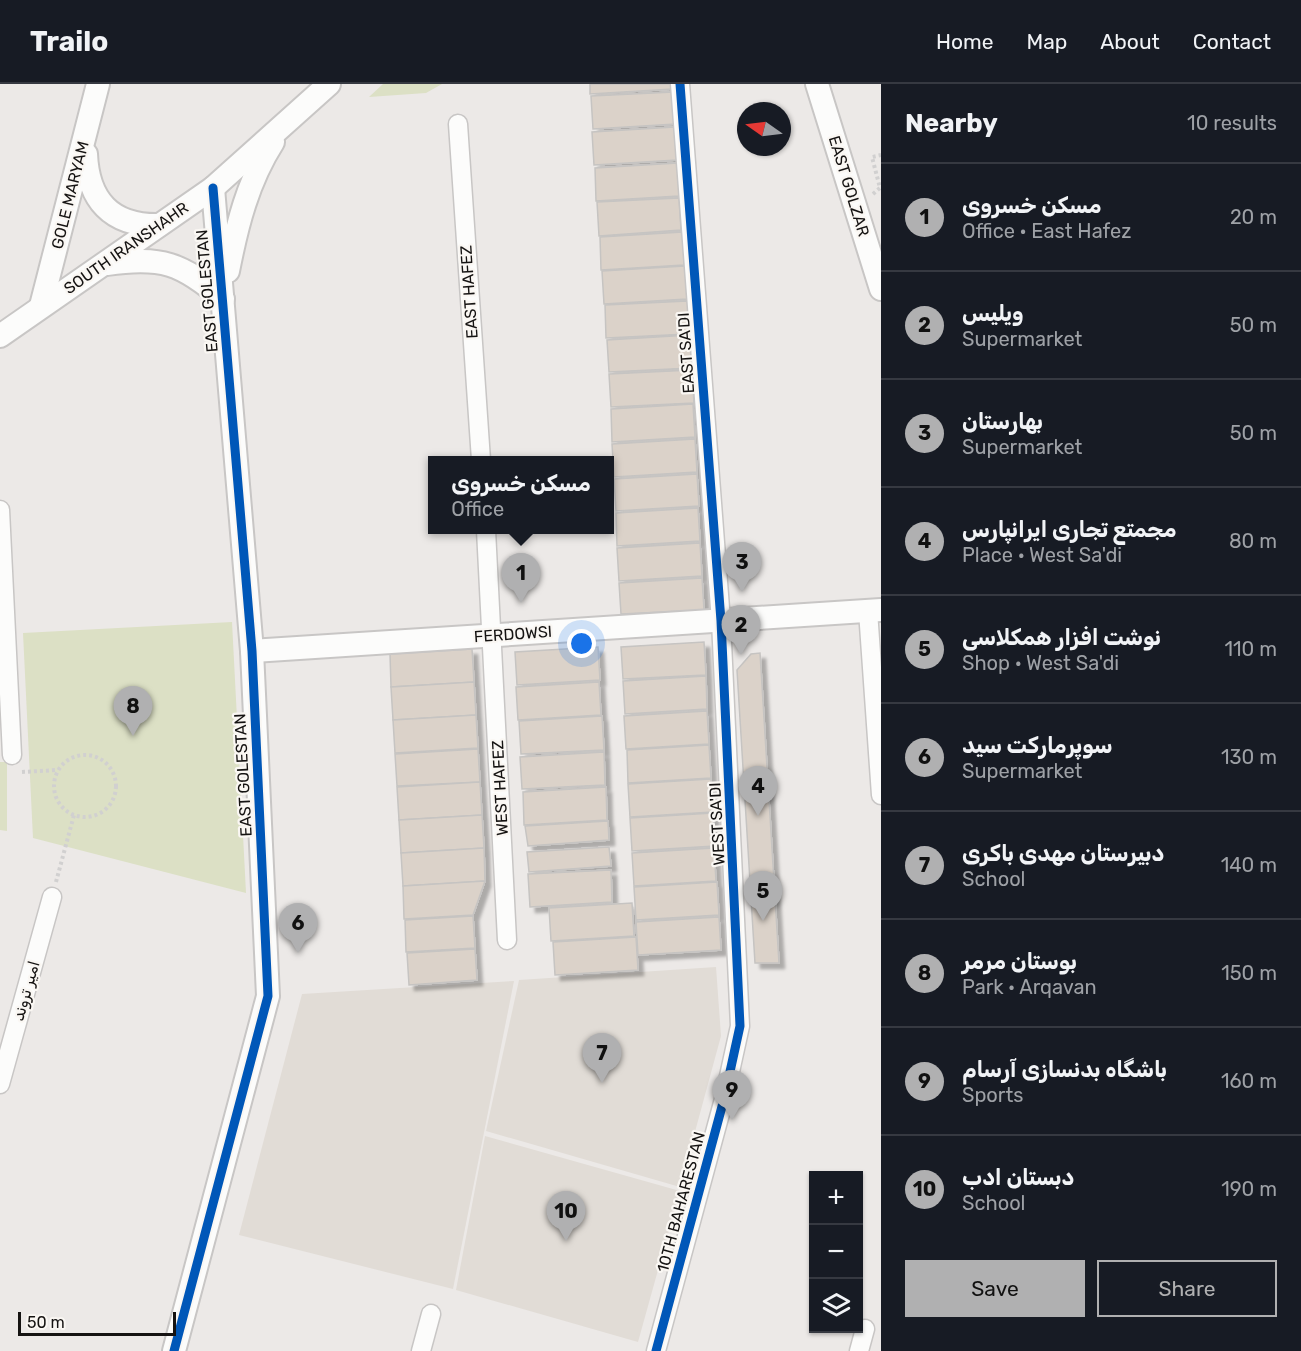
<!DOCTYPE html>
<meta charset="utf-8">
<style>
:root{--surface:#171b24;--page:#20242c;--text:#f1f3f6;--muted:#9ea1a6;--line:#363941;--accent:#b0b0b1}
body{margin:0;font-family:Rubik,"Noto Sans Arabic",sans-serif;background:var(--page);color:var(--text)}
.controls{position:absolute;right:18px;bottom:18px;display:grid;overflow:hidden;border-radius:0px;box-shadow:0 2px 4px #0004}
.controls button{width:54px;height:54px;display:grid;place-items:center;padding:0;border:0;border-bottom:2px solid var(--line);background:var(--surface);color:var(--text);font:30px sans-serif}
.compass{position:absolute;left:737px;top:18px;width:54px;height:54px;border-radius:50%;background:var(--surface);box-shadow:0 2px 4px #0004;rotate:284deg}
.scale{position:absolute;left:18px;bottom:15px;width:158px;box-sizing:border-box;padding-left:6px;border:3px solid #151312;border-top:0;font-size:16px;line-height:21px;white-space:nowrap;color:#151312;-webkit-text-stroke:4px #faf7f3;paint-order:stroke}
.you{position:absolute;left:582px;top:560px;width:21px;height:21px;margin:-15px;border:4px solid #fff;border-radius:50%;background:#1a73e8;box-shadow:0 0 0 9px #1a73e833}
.badge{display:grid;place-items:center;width:39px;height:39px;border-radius:50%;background:var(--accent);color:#111;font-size:20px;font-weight:700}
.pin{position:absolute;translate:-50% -50px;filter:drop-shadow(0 2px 3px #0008)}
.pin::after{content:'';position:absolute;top:32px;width:21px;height:18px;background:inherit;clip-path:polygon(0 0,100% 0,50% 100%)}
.popup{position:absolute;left:428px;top:372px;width:186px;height:78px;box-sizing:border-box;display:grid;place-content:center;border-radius:0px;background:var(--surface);filter:drop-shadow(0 2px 4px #0005);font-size:20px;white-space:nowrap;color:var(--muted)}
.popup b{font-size:22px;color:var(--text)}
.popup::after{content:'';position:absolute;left:50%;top:100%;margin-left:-12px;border:12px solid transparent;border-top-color:var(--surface)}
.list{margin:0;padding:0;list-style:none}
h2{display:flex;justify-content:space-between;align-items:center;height:78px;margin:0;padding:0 24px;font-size:26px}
h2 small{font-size:20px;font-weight:400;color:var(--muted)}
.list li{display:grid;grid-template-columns:39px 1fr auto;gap:18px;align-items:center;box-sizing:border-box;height:108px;padding:0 24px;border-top:2px solid var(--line)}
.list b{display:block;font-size:22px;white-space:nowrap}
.list p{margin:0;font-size:20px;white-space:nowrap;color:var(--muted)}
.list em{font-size:20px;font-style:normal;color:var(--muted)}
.actions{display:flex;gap:12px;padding:18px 24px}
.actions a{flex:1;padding:14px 0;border:2px solid var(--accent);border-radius:0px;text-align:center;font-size:21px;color:var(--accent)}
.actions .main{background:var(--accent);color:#111}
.icon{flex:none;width:33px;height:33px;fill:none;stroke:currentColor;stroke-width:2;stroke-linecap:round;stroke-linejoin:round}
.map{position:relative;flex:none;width:881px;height:1267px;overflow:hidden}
header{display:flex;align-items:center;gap:36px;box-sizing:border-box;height:84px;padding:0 30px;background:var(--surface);border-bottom:2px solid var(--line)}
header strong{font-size:28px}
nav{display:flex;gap:33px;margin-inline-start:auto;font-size:21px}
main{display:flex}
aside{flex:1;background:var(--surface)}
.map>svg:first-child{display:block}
</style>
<header>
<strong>Trailo</strong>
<nav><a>Home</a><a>Map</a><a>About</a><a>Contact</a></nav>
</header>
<main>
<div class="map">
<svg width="881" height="1267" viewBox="0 0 881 1267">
<defs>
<filter id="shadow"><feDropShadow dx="5.5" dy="5.5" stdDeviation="1.5" flood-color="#0004"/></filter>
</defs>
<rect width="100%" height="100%" fill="#ece9e7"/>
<g fill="#e1dcd6">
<path d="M716 883 721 952 680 1103 486 1047 519 896Z"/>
<path d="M514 897 453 1205 239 1151 302 910Z"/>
<path d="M485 1052 680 1107 638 1258 456 1206Z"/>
</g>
<g fill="#dce0c5">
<path d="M383 0H442L426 9 369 13Z"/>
<path d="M232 538 246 809 33 754 23 549Z"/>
<path d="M0 678H7V747L0 746Z"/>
</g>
<g fill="#dbd2c9" stroke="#c6c4c2" stroke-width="1.5" filter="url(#shadow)">
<path d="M590 0H673V5L590 10Z"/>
<path d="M674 8 676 40 593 45 591 12Z"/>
<path d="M675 43 677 76 594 81 592 48Z"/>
<path d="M678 79 679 112 596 117 595 84Z"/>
<path d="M679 114 681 146 599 152 597 118Z"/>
<path d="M683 148 684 181 601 186 600 153Z"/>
<path d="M685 182 687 215 604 220 602 187Z"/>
<path d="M688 217 689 250 606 254 605 221Z"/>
<path d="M690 251 692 284 609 288 607 256Z"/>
<path d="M692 286 694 319 611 323 609 290Z"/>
<path d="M693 320 695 353 612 358 611 325Z"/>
<path d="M695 355 697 388 614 393 612 360Z"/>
<path d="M697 390 699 422 616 427 614 395Z"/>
<path d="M698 424 700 457 617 462 616 429Z"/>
<path d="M700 459 702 492 619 497 617 464Z"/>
<path d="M702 494 704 526 621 530 619 499Z"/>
<path d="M704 558 706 591 623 595 621 563Z"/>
<path d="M598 563 600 596 517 601 515 568Z"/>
<path d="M472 565 474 598 391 603 390 570Z"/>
<path d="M760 569 779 879H755L737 586 751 570Z"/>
<path d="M706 592 707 625 625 630 623 597Z"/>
<path d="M474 598 476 631 393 636 391 603Z"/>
<path d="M599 598 601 631 518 636 516 603Z"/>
<path d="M707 627 709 660 626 665 624 632Z"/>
<path d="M476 631 478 664 395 669 393 636Z"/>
<path d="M602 632 604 666 521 670 519 637Z"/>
<path d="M709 661 711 694 628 699 627 666Z"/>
<path d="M478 665 480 698 397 702 395 670Z"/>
<path d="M604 668 605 701 522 705 520 673Z"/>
<path d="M711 695 713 728 630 733 628 700Z"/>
<path d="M480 698 482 731 399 736 397 703Z"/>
<path d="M606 703 607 736 524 741 523 708Z"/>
<path d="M713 729 715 762 632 767 630 734Z"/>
<path d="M482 731 484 764 401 769 399 736Z"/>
<path d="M608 737 609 756 528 762 525 742Z"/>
<path d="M609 763 611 782 529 788 527 768Z"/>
<path d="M484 764 485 797 403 802 401 769Z"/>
<path d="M714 764 716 797 634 802 632 769Z"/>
<path d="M611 786 612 818 530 823 528 790Z"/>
<path d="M485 797 473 831 404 835 403 802Z"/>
<path d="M717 798 719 831 636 836 634 803Z"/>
<path d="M632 819 634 852 551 857 549 824Z"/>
<path d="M473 832 475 864 406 868 405 836Z"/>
<path d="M719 833 721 866 638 871 636 838Z"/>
<path d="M636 853 638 886 555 891 553 858Z"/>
<path d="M475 865 477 896 409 901 407 869Z"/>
</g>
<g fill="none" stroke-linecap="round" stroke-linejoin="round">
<defs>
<g id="minor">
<path d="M458 40 481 376"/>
<path d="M0 426 12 671"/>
<path d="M486 446 507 856"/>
<path d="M868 527 881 711"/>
<path d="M0 1000 52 813"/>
<path d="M421 1267 431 1230"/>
<path d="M656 1267 724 1015 740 942 721 537 680 0"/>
<path d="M859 1267 865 1245"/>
</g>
<g id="tertiary">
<path d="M817 0 881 205"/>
<path d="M86 70C88 116 111 142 159 141"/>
<path d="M107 180C161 172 182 179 223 215"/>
<path d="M228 187C237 141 248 97 273 58"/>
<path d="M41 222 98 0"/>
<path d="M0 252 213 104 329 0"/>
<path d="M252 567 881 526"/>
<path d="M174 1267 268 912 252 567 213 104"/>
</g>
</defs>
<use href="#minor" stroke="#c8c6c5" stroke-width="21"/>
<use href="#tertiary" stroke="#c8c6c5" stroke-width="26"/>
<g stroke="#d1d0d0" stroke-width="4" stroke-dasharray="3 3" stroke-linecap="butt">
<path d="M873 110 880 104 872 73 881 71"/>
<circle cx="85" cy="702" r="31"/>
<path d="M22 688 57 686"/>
<path d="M56 798 74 731"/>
</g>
<use href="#minor" stroke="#fcfcfb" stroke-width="18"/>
<use href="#tertiary" stroke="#fcfcfb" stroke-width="22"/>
<defs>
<g id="cycleway">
<path d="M174 1267 268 912 252 567 213 104"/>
<path d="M656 1267 724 1015 740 942 721 537 680 0"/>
</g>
</defs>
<use href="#cycleway" stroke="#faf7f3" stroke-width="13"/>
<use href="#cycleway" stroke="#0057b8" stroke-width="9"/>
</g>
<g text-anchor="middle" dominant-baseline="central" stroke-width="4.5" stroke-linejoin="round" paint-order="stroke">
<g font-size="16" fill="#151312" stroke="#faf7f3">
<text transform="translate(849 102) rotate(73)">EAST GOLZAR</text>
<text transform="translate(70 111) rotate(-76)">GOLE MARYAM</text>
<text transform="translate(126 164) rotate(-35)">SOUTH IRANSHAHR</text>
<text transform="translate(207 207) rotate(-95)">EAST GOLESTAN</text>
<text transform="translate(469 208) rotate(-94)">EAST HAFEZ</text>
<text transform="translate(686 269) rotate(-94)">EAST SA'DI</text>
<text transform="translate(513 550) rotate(-4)">FERDOWSI</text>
<text transform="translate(243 691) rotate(-93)">EAST GOLESTAN</text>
<text transform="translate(500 704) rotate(-93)">WEST HAFEZ</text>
<text transform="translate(717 740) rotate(-93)">WEST SA'DI</text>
<text transform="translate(26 907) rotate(-74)">امیر تروند</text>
<text transform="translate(681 1118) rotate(-75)">10TH BAHARESTAN</text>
</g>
</g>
</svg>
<div class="controls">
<button>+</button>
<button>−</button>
<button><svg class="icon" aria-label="layers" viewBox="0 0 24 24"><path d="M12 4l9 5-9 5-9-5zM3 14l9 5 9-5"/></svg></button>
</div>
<svg class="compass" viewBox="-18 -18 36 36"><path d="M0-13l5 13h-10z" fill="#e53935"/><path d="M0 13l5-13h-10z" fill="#9ea1a6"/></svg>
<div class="scale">50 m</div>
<div class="you"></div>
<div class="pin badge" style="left:521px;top:519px">1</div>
<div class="popup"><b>مسکن خسروی</b>Office</div>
<div class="pin badge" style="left:741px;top:571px">2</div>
<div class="pin badge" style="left:742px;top:508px">3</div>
<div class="pin badge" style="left:758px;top:732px">4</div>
<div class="pin badge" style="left:763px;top:837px">5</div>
<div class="pin badge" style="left:298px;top:869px">6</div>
<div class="pin badge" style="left:602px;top:999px">7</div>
<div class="pin badge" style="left:133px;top:652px">8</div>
<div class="pin badge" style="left:732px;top:1036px">9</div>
<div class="pin badge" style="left:566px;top:1157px">10</div>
</div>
<aside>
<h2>Nearby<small>10 results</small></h2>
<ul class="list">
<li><span class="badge">1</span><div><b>مسکن خسروی</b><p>Office · East Hafez</p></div><em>20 m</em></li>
<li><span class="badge">2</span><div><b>ویلیس</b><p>Supermarket</p></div><em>50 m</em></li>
<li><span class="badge">3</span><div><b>بهارستان</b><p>Supermarket</p></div><em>50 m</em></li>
<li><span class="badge">4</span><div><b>مجمتع تجاری ایرانپارس</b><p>Place · West Sa'di</p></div><em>80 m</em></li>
<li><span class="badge">5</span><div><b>نوشت افزار همکلاسی</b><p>Shop · West Sa'di</p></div><em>110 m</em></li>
<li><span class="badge">6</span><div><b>سوپرمارکت سید</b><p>Supermarket</p></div><em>130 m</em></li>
<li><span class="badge">7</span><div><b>دبیرستان مهدی باکری</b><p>School</p></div><em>140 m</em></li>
<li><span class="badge">8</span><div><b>بوستان مرمر</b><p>Park · Arqavan</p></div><em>150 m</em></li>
<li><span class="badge">9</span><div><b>باشگاه بدنسازی آرسام</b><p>Sports</p></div><em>160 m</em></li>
<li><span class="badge">10</span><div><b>دبستان ادب</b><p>School</p></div><em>190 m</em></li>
</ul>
<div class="actions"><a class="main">Save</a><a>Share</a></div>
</aside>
</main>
